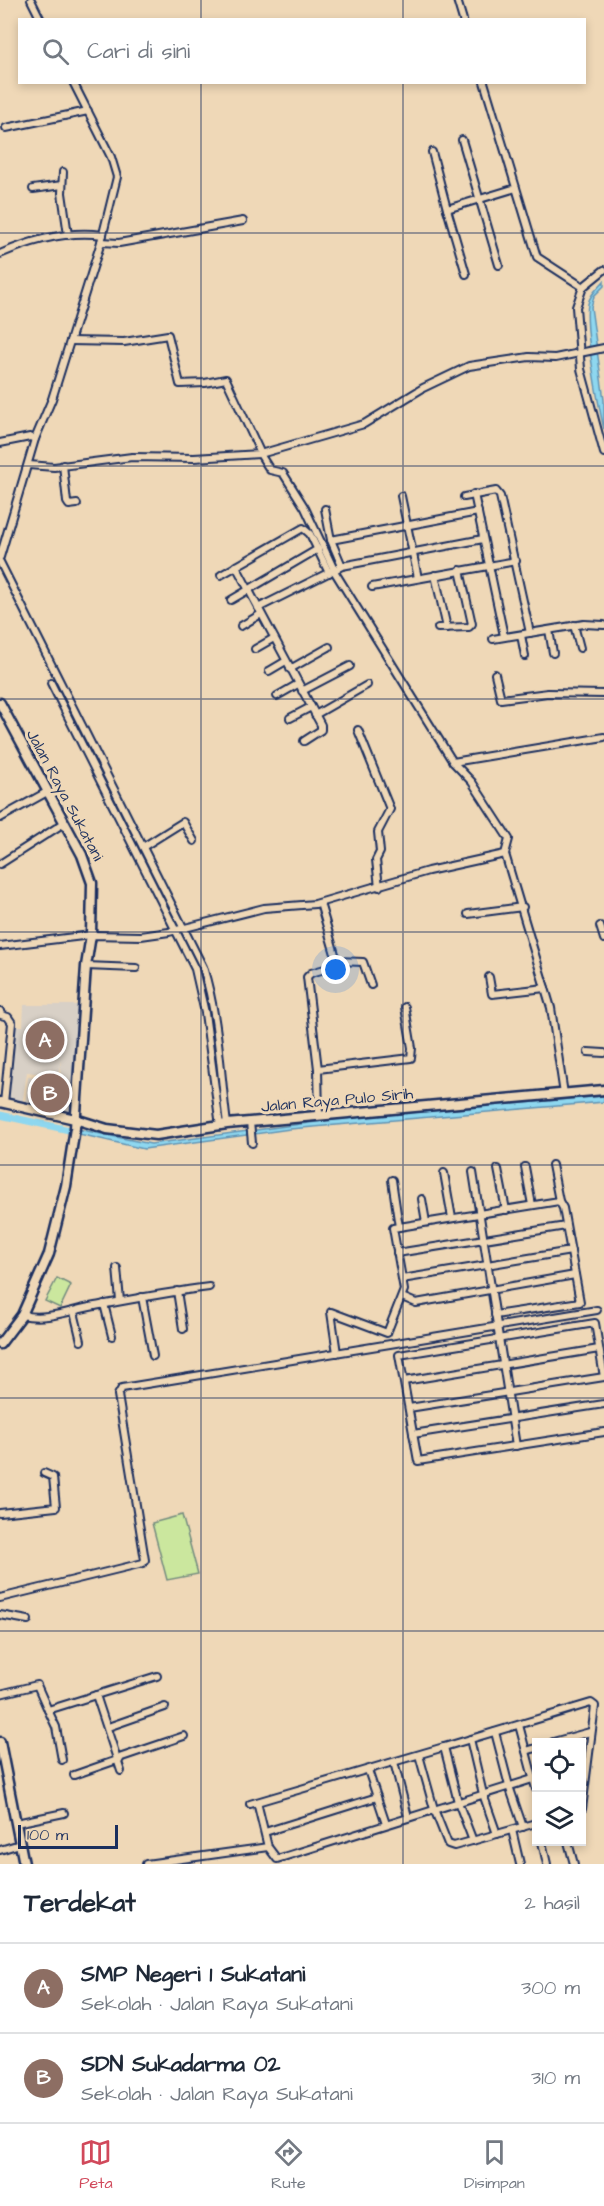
<!DOCTYPE html>
<html lang="id">
<meta charset="utf-8">
<style>
:root{--surface:#fff;--page:#f6f6f7;--text:#1f2937;--muted:#747a83;--line:#e0e1e3;--accent:#d1495b}
body{margin:0;font-family:"Architects Daughter",sans-serif;background:var(--page);color:var(--text)}
.controls{position:absolute;right:18px;bottom:18px;display:grid;overflow:hidden;border-radius:0px;box-shadow:0 3px 9px #0003}
.controls button{width:54px;height:54px;display:grid;place-items:center;padding:0;border:0;border-bottom:2px solid var(--line);background:var(--surface);color:var(--text);font:30px sans-serif}
.scale{position:absolute;left:18px;bottom:15px;width:100px;box-sizing:border-box;padding-left:6px;border:3px solid #1b2f5e;border-top:0;font-size:16px;line-height:21px;white-space:nowrap;color:#1b2f5e;-webkit-text-stroke:4px #efd8b7;paint-order:stroke}
.you{position:absolute;left:336px;top:970px;width:21px;height:21px;margin:-15px;border:4px solid #fff;border-radius:50%;background:#1a73e8;box-shadow:0 0 0 9px #1a73e833}
.badge{display:grid;place-items:center;width:39px;height:39px;border-radius:50%;background:var(--accent);color:#fff;font-size:20px;font-weight:700}
.pin{position:absolute;translate:-50% -50%;border:3px solid #fff;box-shadow:0 2px 6px #0006}
.list{margin:0;padding:0;list-style:none}
h2{display:flex;justify-content:space-between;align-items:center;height:78px;margin:0;padding:0 24px;font-size:26px}
h2 small{font-size:20px;font-weight:400;color:var(--muted)}
.list li{display:grid;grid-template-columns:39px 1fr auto;gap:18px;align-items:center;box-sizing:border-box;height:90px;padding:0 24px;border-top:2px solid var(--line)}
.list b{display:block;font-size:22px;white-space:nowrap}
.list p{margin:0;font-size:20px;white-space:nowrap;color:var(--muted)}
.list em{font-size:20px;font-style:normal;color:var(--muted)}
.icon{flex:none;width:33px;height:33px;fill:none;stroke:currentColor;stroke-width:2;stroke-linecap:round;stroke-linejoin:round}
.map{position:relative;flex:none;width:604px;height:1864px;overflow:hidden}
.search{position:absolute;background:var(--surface);box-shadow:0 3px 9px #0003;left:18px;right:18px;top:18px;height:66px;display:flex;align-items:center;gap:15px;box-sizing:border-box;padding:0 21px;border-radius:0px;color:var(--muted);font-size:22px}
.sheet{height:258px;background:var(--surface)}
nav{display:flex;justify-content:space-around;align-items:center;box-sizing:border-box;height:84px;border-top:2px solid var(--line);background:var(--surface);font-size:16px;color:var(--muted)}
nav a{display:grid;justify-items:center;gap:3px}
nav .on{color:var(--accent)}
.map>svg:first-child{display:block}
</style>
<div class="map">
<svg width="604" height="1864" viewBox="0 0 604 1864">
<rect width="100%" height="100%" fill="#efd8b7"/>
<filter id="ink" filterUnits="userSpaceOnUse"><feTurbulence type="fractalNoise" baseFrequency=".0167" numOctaves="2"/><feDisplacementMap in="SourceGraphic" scale="12" xChannelSelector="R" yChannelSelector="G"/><feConvolveMatrix kernelMatrix="1 2 1 2 8 2 1 2 1" color-interpolation-filters="sRGB"/></filter>
<g filter="url(#ink)">
<path fill="#d8d0c6" d="M24 1005H80L72 1114 25 1105 28 1077 60 1080 61 1060 58 1076 27 1072 22 1105 5 1101 14 1026H23Z"/>
<g fill="#cbe79e" stroke="#738b7e" stroke-width="1.5">
<path d="M57 1278 71 1285 60 1308 45 1301Z"/>
<path d="M182 1515 198 1574 167 1580 152 1523Z"/>
</g>
<g fill="#8ed7ef" stroke="#6094b5" stroke-width="1.5">
<path d="M604 281V286L594 296 591 307 604 400V429C598 403 584 328 588 304 590 294 598 288 604 281Z"/>
<path d="M604 1096V1102L290 1129 144 1149 66 1131 67 1127 151 1144 338 1119Z"/>
</g>
<g fill="none" stroke-linecap="round" stroke-linejoin="round">
<path stroke="#8ed7ef" stroke-width="7" d="M0 1115 74 1131"/>
<defs>
<g id="street">
<path d="M31 0 41 20"/>
<path d="M457 0 463 20"/>
<path d="M484 82 537 257 583 287 576 307 581 369 604 453"/>
<path d="M6 128 88 111"/>
<path d="M462 140 499 265"/>
<path d="M432 152 447 209 516 188"/>
<path d="M63 172 62 193 68 235"/>
<path d="M33 189 62 185"/>
<path d="M447 209 466 274"/>
<path d="M101 242 119 243 243 221"/>
<path d="M0 254C32 240 68 230 103 235"/>
<path d="M583 287 604 270"/>
<path d="M70 341 124 342 168 335 180 384 205 383 226 379 261 454"/>
<path d="M0 443 30 437 35 439"/>
<path d="M260 454 270 470 283 473 305 508 336 574 453 762 472 782 509 839 505 854 551 1008 564 1094"/>
<path d="M29 465 54 467 132 457 194 458 260 454 364 424 423 388 469 366 529 357 555 358 604 348"/>
<path d="M63 465 67 502 69 505 77 504"/>
<path d="M474 494 504 636"/>
<path d="M401 496 418 578"/>
<path d="M464 497 496 491 500 496 530 633"/>
<path d="M325 509 331 540 342 566"/>
<path d="M331 540 478 512"/>
<path d="M0 557 35 439 52 399 101 242 117 177 111 157 73 82"/>
<path d="M0 562 203 967C219 1018 220 1071 227 1124"/>
<path d="M236 566 321 725V730L304 741"/>
<path d="M221 575 303 528 310 534 329 573"/>
<path d="M435 575 447 628"/>
<path d="M372 587 516 561"/>
<path d="M231 600 318 549"/>
<path d="M258 608 342 566 483 539"/>
<path d="M574 625 580 648"/>
<path d="M241 626 261 614"/>
<path d="M438 628 469 627 472 624 460 570"/>
<path d="M549 630 553 653"/>
<path d="M521 635 525 656"/>
<path d="M493 639 584 624 604 625"/>
<path d="M255 649 274 638"/>
<path d="M290 669 329 647"/>
<path d="M269 671 286 661"/>
<path d="M495 674 501 699 548 693 604 694"/>
<path d="M51 683 195 969 205 1013 220 1126"/>
<path d="M302 691 350 666"/>
<path d="M277 696 298 684"/>
<path d="M315 715 367 685"/>
<path d="M290 718 311 707"/>
<path d="M358 730 390 809 378 832 380 852 376 860 379 887"/>
<path d="M453 762 604 737"/>
<path d="M0 818 47 792"/>
<path d="M143 847 183 822 194 841"/>
<path d="M0 864 64 823"/>
<path d="M468 914 523 907"/>
<path d="M600 926 604 939"/>
<path d="M0 946 91 935 141 936 169 932 264 908 315 904 428 871 505 854"/>
<path d="M337 961 363 962 371 985"/>
<path d="M86 966 136 968"/>
<path d="M489 977 492 994 545 988"/>
<path d="M0 1011 1 1015 8 1017 12 1023 4 1103"/>
<path d="M588 1052 604 1053"/>
<path d="M318 1069 411 1058 412 1048 405 1007"/>
<path d="M319 1115 318 1069 307 977 311 973 335 966 337 961 320 903"/>
<path d="M250 1122 252 1143"/>
<path d="M525 1167 532 1205"/>
<path d="M498 1169 506 1210"/>
<path d="M473 1172 516 1446"/>
<path d="M444 1173 452 1218"/>
<path d="M392 1180 399 1227"/>
<path d="M422 1199 426 1222"/>
<path d="M397 1253 566 1226"/>
<path d="M117 1268 120 1301"/>
<path d="M402 1279 571 1251"/>
<path d="M177 1291 183 1329"/>
<path d="M142 1297 153 1356"/>
<path d="M402 1297 416 1303 575 1275"/>
<path d="M104 1304 112 1336"/>
<path d="M74 1312 81 1341"/>
<path d="M22 1315C46 1321 71 1310 95 1306 133 1299 170 1292 209 1287"/>
<path d="M495 1315 580 1302 563 1208 559 1201 552 1165"/>
<path d="M337 1353 331 1312 387 1333 404 1290 393 1228 559 1201"/>
<path d="M604 1377 595 1323 399 1355 418 1461 604 1432"/>
<path d="M404 1381 599 1349"/>
<path d="M409 1408 604 1377"/>
<path d="M413 1434 604 1404"/>
<path d="M0 1513 56 1507 53 1477 44 1473"/>
<path d="M0 1598 143 1563 145 1560 118 1395 122 1388 597 1310"/>
<path d="M0 1615 28 1620"/>
<path d="M0 1694 37 1685 48 1710 157 1676"/>
<path d="M96 1695 121 1771"/>
<path d="M48 1710 56 1727 62 1760"/>
<path d="M519 1725 536 1789"/>
<path d="M108 1727 165 1707"/>
<path d="M495 1732 509 1786 523 1827"/>
<path d="M470 1739 483 1794 497 1834"/>
<path d="M553 1742 590 1732"/>
<path d="M526 1751 536 1748"/>
<path d="M419 1755 434 1809 448 1844 454 1846 536 1823"/>
<path d="M119 1758 184 1736"/>
<path d="M394 1762 408 1817"/>
<path d="M368 1770 386 1824"/>
<path d="M74 1775 120 1759"/>
<path d="M257 1802 268 1847 277 1859 536 1778"/>
<path d="M250 1804 444 1747"/>
<path d="M16 1823 64 1813"/>
<path d="M512 1830 520 1864"/>
<path d="M265 1832 377 1797"/>
<path d="M473 1841 458 1802 444 1747 591 1703 595 1706 582 1809"/>
<path d="M542 1842 547 1864"/>
<path d="M568 1842 574 1864"/>
<path d="M0 1850 20 1844"/>
<path d="M146 1864 268 1847"/>
</g>
<g id="secondary">
<path d="M0 703 82 855 92 883 91 935 86 966 75 1128 66 1186 49 1254 22 1315 0 1344"/>
<path d="M0 1102 75 1119 107 1129 156 1135 227 1124 604 1090"/>
<path d="M0 1742 24 1864"/>
</g>
</defs>
<use href="#street" stroke="#1b2f5e" stroke-width="10"/>
<use href="#secondary" stroke="#1b2f5e" stroke-width="13"/>
<use href="#street" stroke="#efd8b7" stroke-width="6"/>
<use href="#secondary" stroke="#efd8b7" stroke-width="8"/>
</g>
</g>
<path fill="none" stroke="#1b2f5e" stroke-width="1.5" stroke-opacity="0.55" d="M201 0V20M403 0V20M201 82V1864M403 82V1864M0 233H604M0 466H604M0 699H604M0 932H604M0 1165H604M0 1398H604M0 1631H604"/>
<g text-anchor="middle" dominant-baseline="central" stroke-width="6" stroke-linejoin="round" paint-order="stroke">
<g font-size="16" fill="#1b2f5e" stroke="#efd8b7">
<text transform="translate(65 795) rotate(62)">Jalan Raya Sukatani</text>
<text transform="translate(337 1100) rotate(-5)">Jalan Raya Pulo Sirih</text>
</g>
</g>
</svg>
<div class="controls">
<button><svg class="icon" aria-label="locate" viewBox="0 0 24 24"><circle cx="12" cy="12" r="6"/><path d="M12 2v4M12 18v4M2 12h4M18 12h4"/></svg></button>
<button><svg class="icon" aria-label="layers" viewBox="0 0 24 24"><path d="M12 4l9 5-9 5-9-5zM3 14l9 5 9-5"/></svg></button>
</div>
<div class="scale">100 m</div>
<div class="you"></div>
<div class="pin badge" style="left:45px;top:1040px;background:#8d6e63">A</div>
<div class="pin badge" style="left:50px;top:1093px;background:#8d6e63">B</div>
<div class="search"><svg class="icon" aria-label="search" viewBox="0 0 24 24"><circle cx="10" cy="10" r="6"/><path d="M15 15l6 6"/></svg>Cari di sini</div>
</div>
<section class="sheet">
<h2>Terdekat<small>2 hasil</small></h2>
<ul class="list">
<li><span class="badge" style="background:#8d6e63">A</span><div><b>SMP Negeri 1 Sukatani</b><p>Sekolah · Jalan Raya Sukatani</p></div><em>300 m</em></li>
<li><span class="badge" style="background:#8d6e63">B</span><div><b>SDN Sukadarma 02</b><p>Sekolah · Jalan Raya Sukatani</p></div><em>310 m</em></li>
</ul>
</section>
<nav>
<a class="on"><svg class="icon" aria-label="map" viewBox="0 0 24 24"><path d="M3 6l6-2 6 2 6-2v14l-6 2-6-2-6 2zM9 4v14M15 6v14"/></svg>Peta</a>
<a><svg class="icon" aria-label="directions" viewBox="0 0 24 24"><path d="M12 3l9 9-9 9-9-9zM9 14v-3h6M13 9l2 2-2 2"/></svg>Rute</a>
<a><svg class="icon" aria-label="saved" viewBox="0 0 24 24"><path d="M7 4h10v16l-5-4-5 4z"/></svg>Disimpan</a>
</nav>
